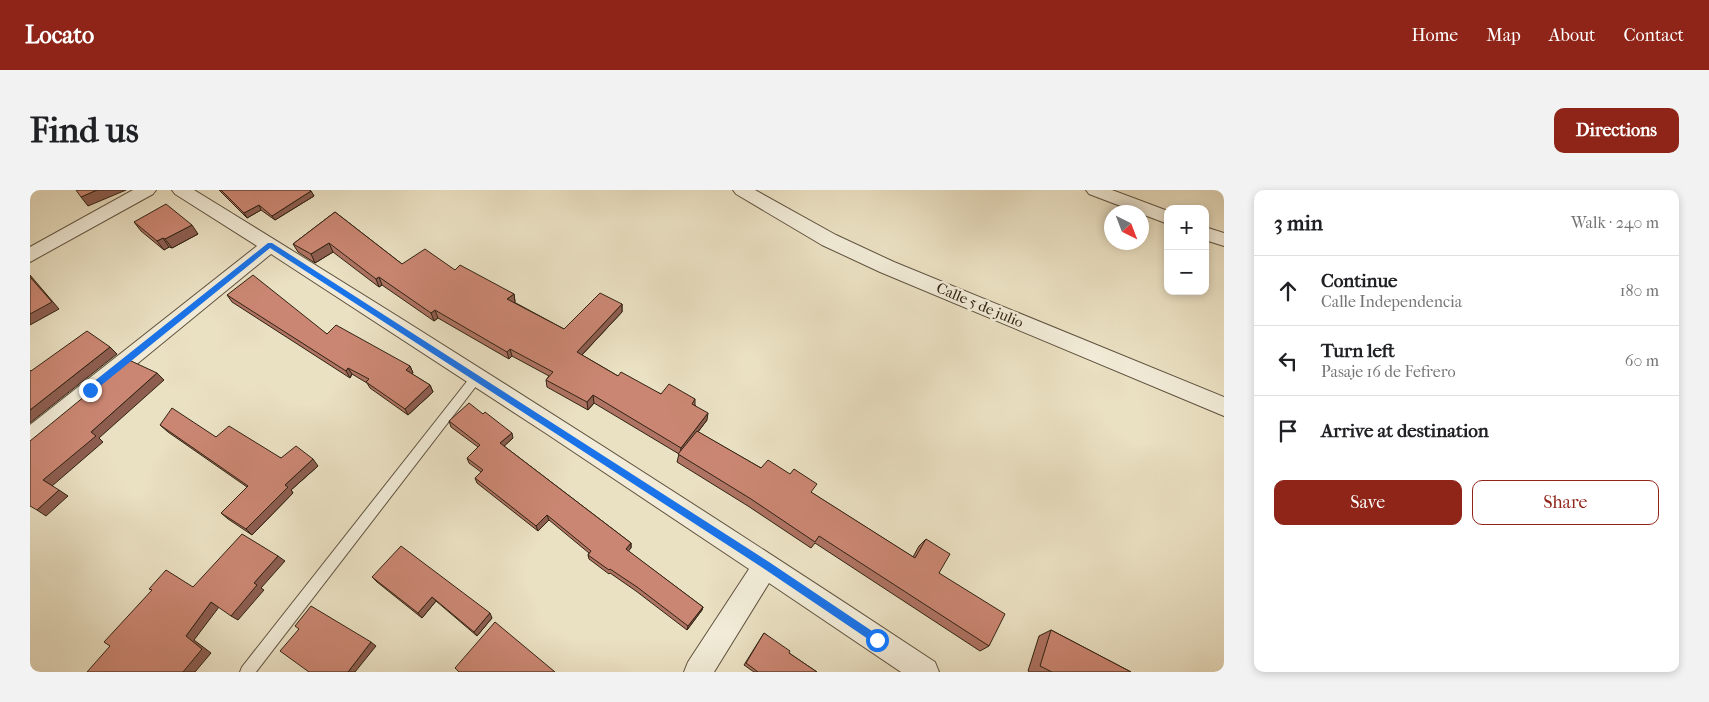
<!DOCTYPE html>
<meta charset="utf-8">
<style>
:root{--surface:#fff;--page:#f2f2f2;--text:#202124;--muted:#757577;--line:#e0e0e0;--accent:#8f2418}
body{margin:0;font-family:"IM FELL French Canon",serif;background:var(--page);color:var(--text)}
.controls{position:absolute;right:15px;top:15px;display:grid;overflow:hidden;border-radius:10px;box-shadow:0 2px 8px #0003}
.controls button{width:45px;height:45px;display:grid;place-items:center;padding:0;border:0;border-bottom:1px solid var(--line);background:var(--surface);color:var(--text);font:25px sans-serif}
.compass{position:absolute;left:1074px;top:15px;width:45px;height:45px;border-radius:50%;background:var(--surface);box-shadow:0 2px 8px #0003;rotate:138deg}
.stop{position:absolute;width:15px;height:15px;margin:-11px;border:4px solid #1a73e8;border-radius:50%;background:#fff}
.stop.end{background:#1a73e8;border-color:#fff;box-shadow:0 1px 5px #0008}
.list{margin:0;padding:0;list-style:none}
h2{display:flex;justify-content:space-between;align-items:center;height:65px;margin:0;padding:0 20px;font-size:21px}
h2 small{font-size:16px;font-weight:400;color:var(--muted)}
.list li{display:grid;grid-template-columns:32px 1fr auto;gap:15px;align-items:center;box-sizing:border-box;height:70px;padding:0 20px;border-top:1px solid var(--line)}
.list b{display:block;font-size:19px;white-space:nowrap}
.list p{margin:0;font-size:16px;white-space:nowrap;color:var(--muted)}
.list em{font-size:16px;font-style:normal;color:var(--muted)}
.actions{display:flex;gap:10px;padding:15px 20px}
.actions a{flex:1;padding:11px 0;border:1px solid var(--accent);border-radius:10px;text-align:center;font-size:18px;color:var(--accent)}
.actions .main{background:var(--accent);color:#fff}
.icon{flex:none;width:28px;height:28px;fill:none;stroke:currentColor;stroke-width:2;stroke-linecap:round;stroke-linejoin:round}
.map{position:relative;flex:none;width:1194px;height:482px;overflow:hidden;border-radius:10px}
header{display:flex;align-items:center;gap:30px;box-sizing:border-box;height:70px;padding:0 25px;background:var(--accent);color:#fff}
header strong{font-size:24px}
nav{display:flex;gap:28px;margin-inline-start:auto;font-size:18px}
.intro{display:flex;align-items:center;justify-content:space-between;box-sizing:border-box;height:120px;padding:0 30px}
h1{margin:0;font-size:35px}
.button{padding:12px 22px;border-radius:10px;background:var(--accent);color:#fff;font-size:18px;font-weight:700}
main{display:flex;gap:30px;padding:0 30px}
aside{flex:1;background:var(--surface);border-radius:10px;box-shadow:0 2px 8px #0003}
.map>svg:first-child{display:block}
</style>
<header>
<strong>Locato</strong>
<nav><a>Home</a><a>Map</a><a>About</a><a>Contact</a></nav>
</header>
<div class="intro"><h1>Find us</h1><a class="button">Directions</a></div>
<main>
<div class="map">
<svg width="1194" height="482" viewBox="0 0 1194 482">
<rect width="100%" height="100%" fill="#eae0c2"/>
<filter id="stains"><feTurbulence type="fractalNoise" baseFrequency=".004" numOctaves="4"/><feColorMatrix values="0 0 0 0 .2 0 0 0 0 .09 0 0 0 0 .02 0 0 0 .5 -.17"/></filter>
<radialGradient id="worn" r=".72"><stop offset=".6" stop-color="#630" stop-opacity="0"/><stop offset="1" stop-color="#630" stop-opacity=".3"/></radialGradient>
<g fill="none" stroke-linecap="round" stroke-linejoin="round">
<defs>
<path id="service" d="M446 184 451 188 450 191 226 482H210L212 477 442 185Z"/>
<g id="minor">
<path d="M103 0H126L123 4 0 72V57Z"/>
<path d="M142 0H164C413 153 661 311 905 472L909 482H871L739 393 684 482H654L658 472 719 379 517 244 241 64 8 255 0 258V235L227 56 145 4Z"/>
<path d="M703 0H725L806 45 864 72 1194 207V226L850 82 792 55 706 4Z"/>
<path d="M1056 0H1082L1138 21V34L1059 4Z"/>
<path d="M1175 37 1194 43V56L1175 50Z"/>
</g>
</defs>
<use href="#service" stroke="#5f523f" stroke-width="2"/>
<use href="#minor" stroke="#5f523f" stroke-width="2"/>
<use href="#service" fill="#f1ebd7" fill-rule="evenodd"/>
<use href="#minor" fill="#f1ebd7" fill-rule="evenodd"/>
</g>
<g fill="#ae7362" stroke="#312313">
<path d="M189 0H280L284 6 245 30 231 20 217 28Z"/>
<path d="M305 22 372 74 425 80 484 104 485 112H484L534 139 592 114V122L552 165 588 186 631 204 665 209V215L677 230 668 242 731 278 782 303 883 367 889 356 896 349 909 383 959 456 950 461 785 353 781 358 718 316 647 272 649 264 564 213 558 220 517 197 516 190 519 186 482 166 479 169 408 128 404 131 352 95 349 97 303 62 285 73 268 62 263 54Z"/>
<path d="M104 32 168 44 142 58 139 57 134 60 111 41Z"/>
<path d="M197 105 380 176 383 183 382 184 400 195 403 202 378 225 340 198 337 193 322 184 320 188 202 112Z"/>
<path d="M419 231 483 248 474 256 601 353V358L598 361 673 417 672 420 657 440 606 401 580 383 579 384 559 369 558 365 559 363 519 330 508 341 447 293 445 288 451 282 439 273 437 268 448 257 421 237Z"/>
<path d="M130 235 186 247 251 268 288 276 261 300 263 303 222 345 198 329 191 323 217 297 138 242Z"/>
<path d="M342 387 462 428 447 446 406 411 392 428 347 392Z"/>
<path d="M1021 440 1101 482H1000L998 481 1009 446Z"/>
<path d="M734 443 759 463 787 482H724L714 475Z"/>
</g>
<g fill="#8d5e50" stroke="#312313">
<path d="M67 0H96L58 16 51 7Z"/>
<path d="M281 1 284 6 245 30 242 26Z"/>
<path d="M229 15 231 20 217 28 214 23Z"/>
<path d="M162 35 168 44 142 58 135 49Z"/>
<path d="M133 48 139 57 134 60 127 51Z"/>
<path d="M299 53 303 62 285 73 281 64Z"/>
<path d="M0 85 29 119 0 135Z"/>
<path d="M349 87 352 95 349 97 346 89Z"/>
<path d="M484 104 485 112 479 117 477 109Z"/>
<path d="M592 114V122L548 169 547 162Z"/>
<path d="M405 120 408 128 404 131 401 123Z"/>
<path d="M80 157 87 164 0 233V220Z"/>
<path d="M480 159 482 166 479 169 477 162Z"/>
<path d="M380 176 383 183 380 186 376 180Z"/>
<path d="M318 178 322 184 320 188 316 181Z"/>
<path d="M127 183 134 190 69 248 73 252 22 296 13 290 61 242Z"/>
<path d="M400 195 403 202 378 225 375 219Z"/>
<path d="M563 205 564 213 558 220 557 212Z"/>
<path d="M678 223 677 230 650 265 651 258Z"/>
<path d="M482 243 483 248 472 258 470 253Z"/>
<path d="M283 269 288 276 261 300 263 303 222 345 216 339 255 295Z"/>
<path d="M29 300 38 306 16 326 7 320Z"/>
<path d="M517 325 519 330 508 341 506 336Z"/>
<path d="M601 353V358L596 364V359Z"/>
<path d="M248 366 255 371 231 398 234 400 208 430 201 426 224 393Z"/>
<path d="M402 407 406 411 392 428 388 423Z"/>
<path d="M181 412 189 417 164 450 181 463 165 482H153L156 446Z"/>
<path d="M673 417 672 420 657 440 658 436Z"/>
<path d="M460 423 462 428 447 446 444 442Z"/>
<path d="M341 452 346 456 325 482H318Z"/>
</g>
<g fill="#ca8672" stroke="#312313">
<path d="M46 0H67L51 7Z"/>
<path d="M191 0H280L281 1 242 26 229 15 214 23Z"/>
<path d="M136 14 162 35 135 49 133 48 127 51 104 32Z"/>
<path d="M305 22 372 74 395 59 425 80 430 75 484 104 477 109 534 139 570 103 592 114 547 162 588 186 591 182 631 204 639 194 665 209 662 214 678 223 651 258 563 205 557 212 516 190 523 182 480 159 477 162 405 120 401 123 349 87 346 89 299 53 281 64 263 54Z"/>
<path d="M223 85 297 144 306 135 380 176 376 180 400 195 375 219 336 192 339 189 318 178 316 181 197 105Z"/>
<path d="M0 87 22 112 0 124Z"/>
<path d="M57 141 80 157 0 220V180L1 181Z"/>
<path d="M99 170 127 183 61 242 66 246 13 290 29 300 7 320 0 316V251Z"/>
<path d="M439 213 453 224 455 222 482 243 470 253 601 353 596 359 673 417 658 436 607 397 580 379 579 380 558 365 561 361 517 325 506 336 445 288 453 280 437 268 450 255 419 231Z"/>
<path d="M142 218 186 247 199 236 251 268 266 256 283 269 255 295 258 297 216 339 191 323 218 296 130 235Z"/>
<path d="M667 241 731 278 738 270 760 284 764 279 787 294 781 302 885 368 896 349 920 364 909 383 975 424 959 456 789 346 785 352 721 309 648 264Z"/>
<path d="M212 344 248 366 224 393 227 395 201 426 181 412 156 446 172 459 153 482H57L80 456 74 452 122 400 119 399 136 380 163 397Z"/>
<path d="M371 356 460 423 444 442 402 407 388 423 342 387Z"/>
<path d="M281 416 341 452 318 482H279L250 461 269 439 265 436Z"/>
<path d="M465 432 525 482H429L425 478Z"/>
<path d="M1021 440 1101 482H1022L1010 476Z"/>
<path d="M734 443 760 461 759 463 787 482H728L716 473Z"/>
</g>
<path fill="#1a73e8" d="M238 53H242L739 372 851 447V453H844L733 378 240 58 63 202H57V197Z"/>
<g text-anchor="middle" dominant-baseline="central" stroke-width="5" stroke-linejoin="round" paint-order="stroke">
<g font-size="15" fill="#312313" stroke="#f1ebd7">
<text transform="translate(950 115) rotate(23)">Calle 5 de julio</text>
</g>
</g>
<rect width="100%" height="100%" filter="url(#stains)"/>
<rect width="100%" height="100%" fill="url(#worn)"/>
</svg>
<div class="controls">
<button>+</button>
<button>−</button>
</div>
<svg class="compass" viewBox="-18 -18 36 36"><path d="M0-13l5 13h-10z" fill="#e53935"/><path d="M0 13l5-13h-10z" fill="#757577"/></svg>
<div class="stop" style="left:847px;top:450px"></div>
<div class="stop end" style="left:60px;top:200px"></div>
</div>
<aside>
<h2>3 min<small>Walk · 240 m</small></h2>
<ul class="list">
<li><svg class="icon" aria-label="ahead" viewBox="0 0 24 24"><path d="M12 20V5M6 11l6-6 6 6"/></svg><div><b>Continue</b><p>Calle Independencia</p></div><em>180 m</em></li>
<li><svg class="icon" aria-label="left" viewBox="0 0 24 24"><path d="M17 20v-9H6M10 6l-5 5 5 5"/></svg><div><b>Turn left</b><p>Pasaje 16 de Fefrero</p></div><em>60 m</em></li>
<li><svg class="icon" aria-label="arrive" viewBox="0 0 24 24"><path d="M6 21V4h12l-3 4 3 4H6"/></svg><div><b>Arrive at destination</b></div></li>
</ul>
<div class="actions"><a class="main">Save</a><a>Share</a></div>
</aside>
</main>
